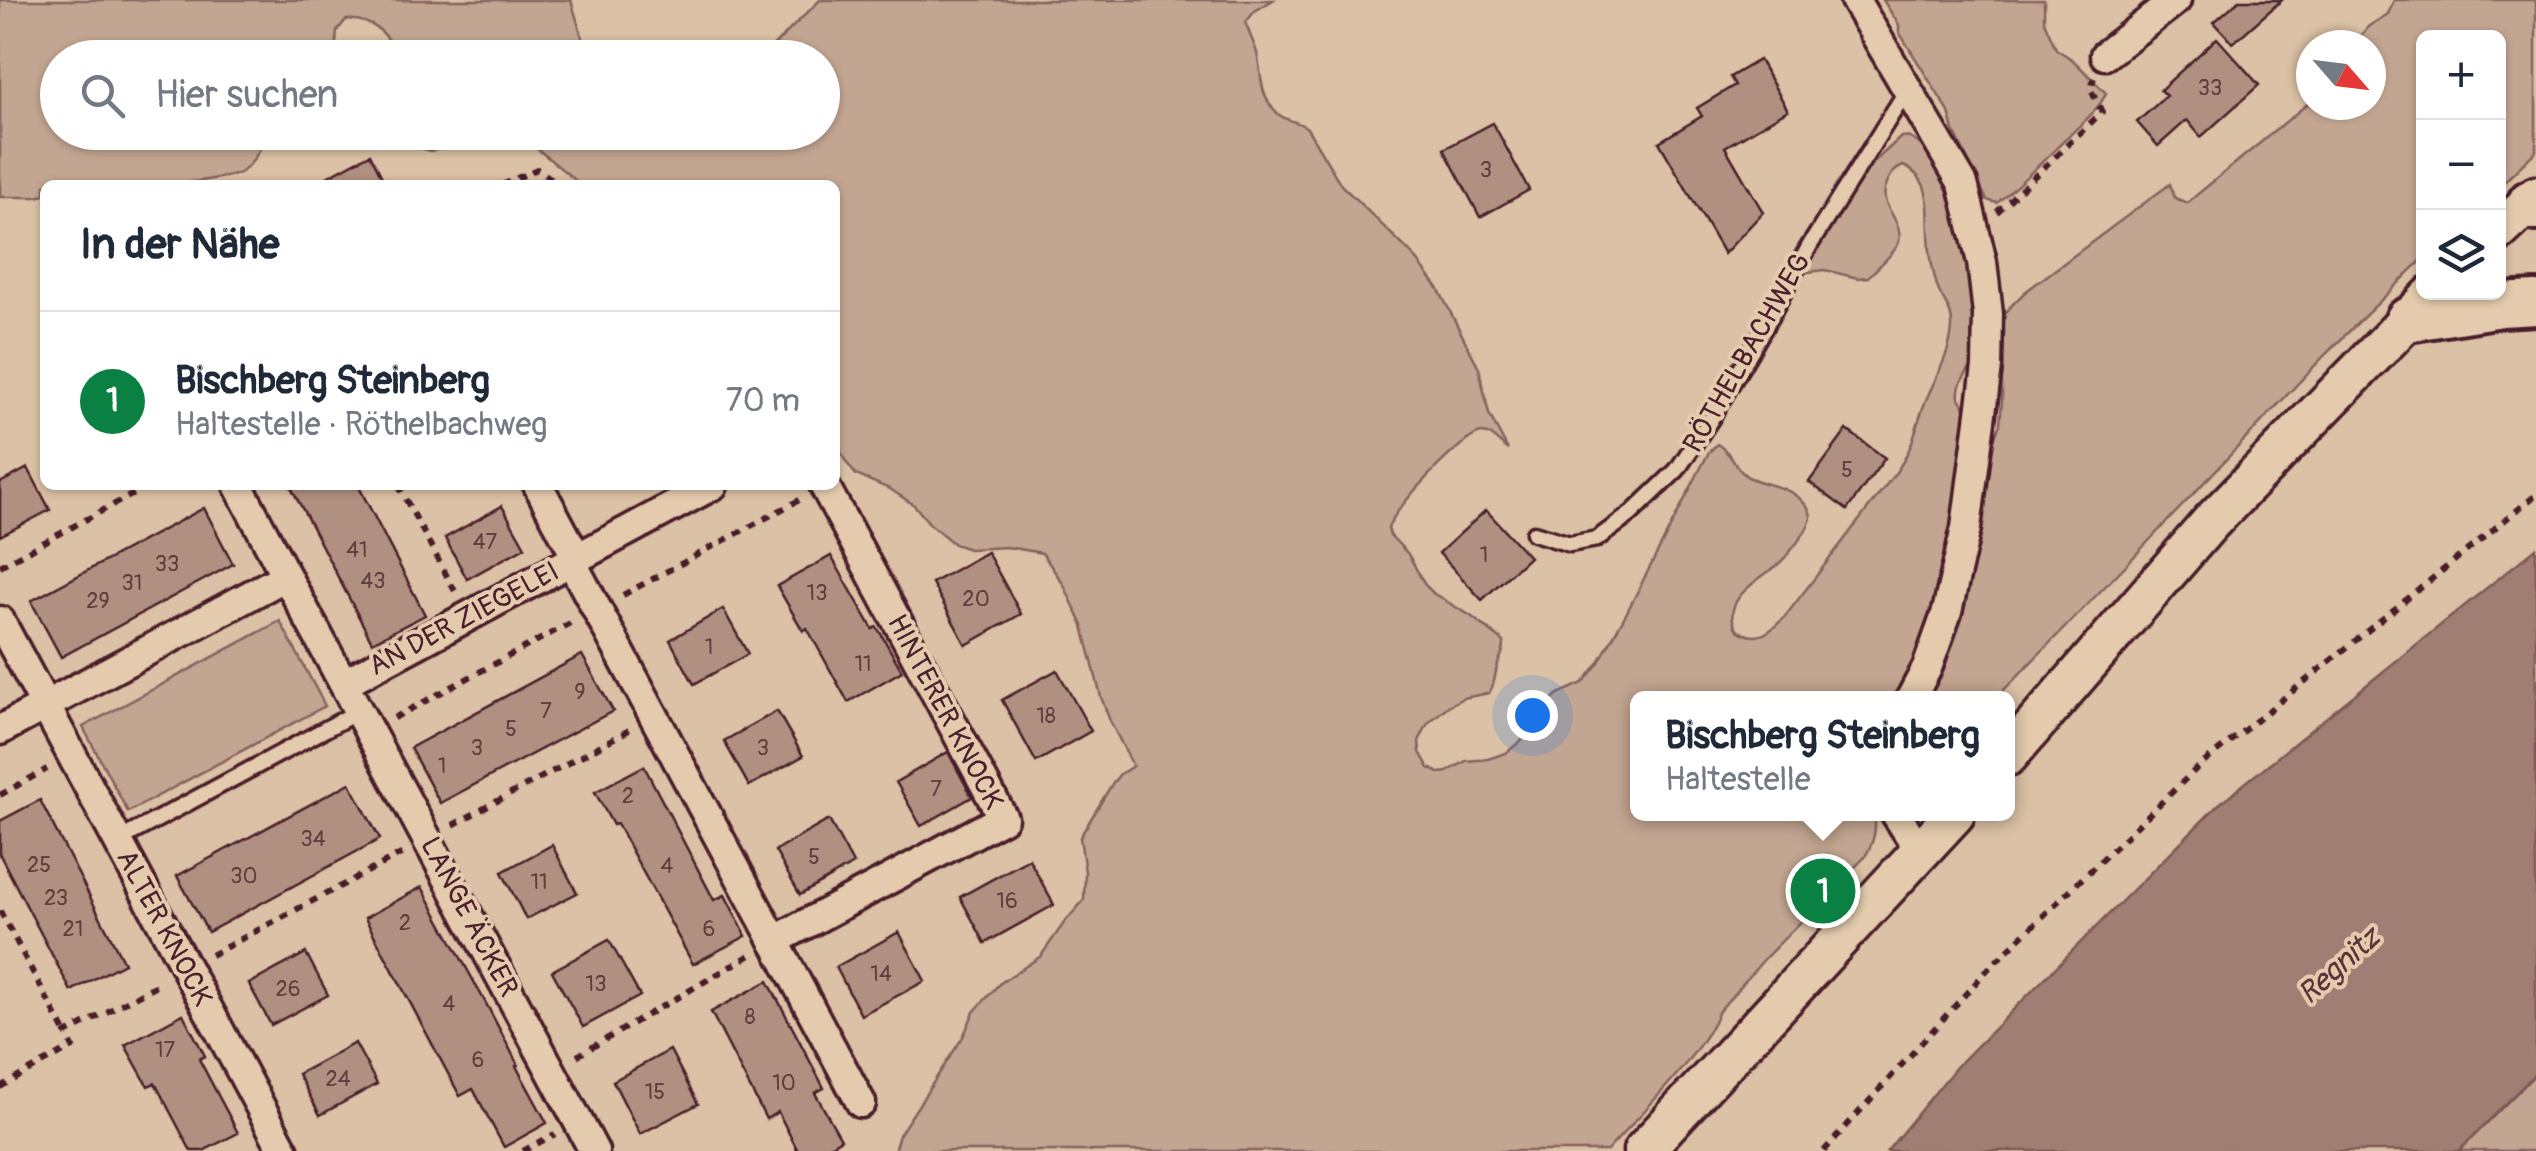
<!DOCTYPE html>
<html lang="de">
<meta charset="utf-8">
<style>
:root{--surface:#fff;--page:#f6f6f7;--text:#1f2937;--muted:#747a83;--line:#e0e1e3;--accent:#0b8043}
body{margin:0;font-family:Pangolin,sans-serif;background:var(--page);color:var(--text)}
.controls{position:absolute;right:30px;top:30px;display:grid;overflow:hidden;border-radius:15px;box-shadow:0 2px 8px #0004}
.controls button{width:90px;height:90px;display:grid;place-items:center;padding:0;border:0;border-bottom:2px solid var(--line);background:var(--surface);color:var(--text);font:50px sans-serif}
.compass{position:absolute;left:2296px;top:30px;width:90px;height:90px;border-radius:50%;background:var(--surface);box-shadow:0 2px 8px #0004;rotate:118deg}
.you{position:absolute;left:1532px;top:715px;width:35px;height:35px;margin:-25px;border:8px solid #fff;border-radius:50%;background:#1a73e8;box-shadow:0 0 0 15px #1a73e833}
.badge{display:grid;place-items:center;width:65px;height:65px;border-radius:50%;background:var(--accent);color:#fff;font-size:32px;font-weight:700}
.pin{position:absolute;translate:-50% -50%;border:5px solid #fff;box-shadow:0 2px 10px #0006}
.popup{position:absolute;left:1630px;top:691px;width:385px;height:130px;box-sizing:border-box;display:grid;place-content:center;border-radius:15px;background:var(--surface);filter:drop-shadow(0 2px 8px #0005);font-size:32px;white-space:nowrap;color:var(--muted)}
.popup b{font-size:38px;color:var(--text)}
.popup::after{content:'';position:absolute;left:50%;top:100%;margin-left:-20px;border:20px solid transparent;border-top-color:var(--surface)}
.list{margin:0;padding:0;list-style:none}
h2{display:flex;justify-content:space-between;align-items:center;height:130px;margin:0;padding:0 40px;font-size:42px}
h2 small{font-size:32px;font-weight:400;color:var(--muted)}
.list li{display:grid;grid-template-columns:65px 1fr auto;gap:30px;align-items:center;box-sizing:border-box;height:180px;padding:0 40px;border-top:2px solid var(--line)}
.list b{display:block;font-size:38px;white-space:nowrap}
.list p{margin:0;font-size:32px;white-space:nowrap;color:var(--muted)}
.list em{font-size:32px;font-style:normal;color:var(--muted)}
.icon{flex:none;width:55px;height:55px;fill:none;stroke:currentColor;stroke-width:2;stroke-linecap:round;stroke-linejoin:round}
.map{position:relative;flex:none;width:2536px;height:1151px;overflow:hidden}
.search{position:absolute;background:var(--surface);box-shadow:0 2px 8px #0004;left:40px;top:40px;width:800px;height:110px;display:flex;align-items:center;gap:25px;box-sizing:border-box;padding:0 35px;border-radius:55px;color:var(--muted);font-size:38px}
.panel{position:absolute;background:var(--surface);box-shadow:0 2px 8px #0004;left:40px;top:180px;width:800px;height:310px;border-radius:15px}
.map>svg:first-child{display:block}
</style>
<div class="map">
<svg width="2536" height="1151" viewBox="0 0 2536 1151">
<rect width="100%" height="100%" fill="#dbc1a5"/>
<filter id="ink" filterUnits="userSpaceOnUse"><feTurbulence type="fractalNoise" baseFrequency=".01" numOctaves="2"/><feDisplacementMap in="SourceGraphic" scale="20" xChannelSelector="R" yChannelSelector="G"/><feConvolveMatrix kernelMatrix="1 2 1 2 8 2 1 2 1" color-interpolation-filters="sRGB"/></filter>
<g filter="url(#ink)">
<g fill="#c3a691" stroke="#86625e" stroke-width="2.5">
<path d="M0 0H571L582 37 592 57H394C393 34 369 18 346 20L337 31 335 57 58 58V132L267 133C262 146 254 164 241 172 236 176 226 176 219 178 162 189 102 185 45 185V195L36 197H0Z"/>
<path d="M820 0H1273L1255 11 1246 22C1248 33 1254 42 1257 53 1262 75 1259 97 1278 114 1286 121 1298 121 1307 128L1341 185 1413 255 1438 288 1479 368 1489 414 1508 450C1501 444 1491 433 1482 433 1463 434 1393 510 1388 528L1390 535 1408 554 1425 585 1434 594 1471 616 1504 642C1505 652 1501 654 1498 664 1494 675 1496 682 1489 693L1463 698 1448 706 1428 723 1419 741 1420 752 1429 768 1439 773 1447 772 1466 761 1488 759 1506 753 1527 736 1550 701 1558 694 1583 683 1599 662 1627 612 1709 452 1717 444C1732 452 1734 469 1748 477 1765 485 1783 485 1798 497 1803 502 1810 508 1811 516 1811 528 1786 558 1776 566 1760 579 1724 598 1734 624 1736 630 1739 631 1745 634 1762 641 1772 629 1784 618L1897 471C1915 445 1915 427 1926 400 1936 376 1950 355 1952 328 1953 307 1942 303 1937 286 1932 269 1929 249 1929 232 1928 217 1930 201 1924 186 1920 177 1912 169 1903 166 1894 170 1891 174 1887 183 1876 206 1904 218 1899 242 1897 251 1876 269 1868 277L1858 278 1825 270 1791 274 1786 270C1804 220 1863 173 1901 137 1942 132 1977 276 1978 310 1978 325 1979 350 1973 363 1966 376 1957 382 1959 398L1991 448 2000 424 2002 401V315L2025 292 2170 184 2175 198 2187 203 2311 101V105H2371V45H2352L2369 26 2388 14 2394 0H2536V151L2499 187 2498 38H2424L2423 259 2324 356 2126 565 1996 698H1638V814H1875C1876 831 1874 843 1864 858L1766 957 1719 1011C1699 1058 1641 1113 1607 1151H894L899 1135 963 1037 974 1012 999 984 1041 956 1064 923 1084 900 1085 872 1080 837 1112 784 1120 774 1133 766 1110 721 1101 697 1083 626 1064 585 1042 553 1007 547 969 549 954 544 930 524 914 505 890 489 856 475 846 462 835 441V185H581L535 147 522 140 503 135 486 137 458 146 430 151 406 143 392 133 680 132 691 138 697 132H822V58L762 57Z"/>
<path d="M1883 0H2044V21L2056 49 2073 60 2106 93C2099 110 2082 123 2069 136 2045 159 2022 182 1997 203L1987 200 1954 131 1949 112 1899 32V25Z"/>
<path d="M280 621 325 706 128 812 83 727Z"/>
<path d="M2536 1073V1151H2459Z"/>
</g>
<path fill="#a07e73" stroke="#7e5856" stroke-width="2.5" d="M2536 548V1073L2459 1151H1887L1956 1067 2218 805Z"/>
<g fill="#b09181" stroke="#4a1f2b" stroke-width="2.5">
<path d="M2239 0H2282L2233 43 2214 22Z"/>
<path d="M2217 38 2259 85 2201 137 2187 120 2158 146 2137 122 2166 96 2160 90Z"/>
<path d="M1759 60 1788 110 1725 147 1763 212 1724 254 1659 142 1702 116 1697 108 1735 85 1730 77Z"/>
<path d="M1493 123 1529 190 1480 217 1444 149Z"/>
<path d="M370 154 386 185H312Z"/>
<path d="M1847 430 1885 458 1847 510 1809 482Z"/>
<path d="M28 468 50 510 0 536V483Z"/>
<path d="M290 485H358L425 615 372 642Z"/>
<path d="M502 506 525 547 467 579 445 538Z"/>
<path d="M204 508 233 564 61 657 31 601Z"/>
<path d="M1486 510 1529 557 1482 600 1439 553Z"/>
<path d="M987 552 1021 614 966 645 932 583Z"/>
<path d="M831 556 873 629 877 627 902 671 848 702 807 628 803 631 777 586Z"/>
<path d="M723 609 748 654 694 684 670 640Z"/>
<path d="M582 655 613 711 440 803 410 748Z"/>
<path d="M1057 670 1091 731 1036 762 1002 700Z"/>
<path d="M777 711 803 756 749 786 724 741Z"/>
<path d="M948 752 972 797 921 826 896 782Z"/>
<path d="M644 766 714 900 725 895 746 936 693 964 617 824 613 825 595 792Z"/>
<path d="M350 783 380 839 208 932 177 876Z"/>
<path d="M40 800 124 963 71 991 0 855V821Z"/>
<path d="M829 820 853 864 800 895 775 851Z"/>
<path d="M552 845 577 893 526 919 502 872Z"/>
<path d="M1029 859 1054 905 985 943 960 897Z"/>
<path d="M422 887 489 1009 518 1065 516 1066 547 1123 504 1147 473 1089 460 1096 365 918Z"/>
<path d="M899 932 925 981 861 1015 836 967Z"/>
<path d="M609 940 640 996 583 1027 552 971Z"/>
<path d="M306 953 328 995 271 1025 249 984Z"/>
<path d="M768 981 824 1088 815 1093 841 1139 821 1151H798L778 1112 766 1119 711 1012Z"/>
<path d="M183 1014 205 1056 199 1059 238 1133 203 1151H191L155 1083 148 1086 125 1045Z"/>
<path d="M355 1043 377 1084 320 1115 298 1074Z"/>
<path d="M670 1050 698 1104 640 1134 613 1081Z"/>
</g>
<g fill="none" stroke-linecap="round" stroke-linejoin="round">
<defs>
<g id="lane">
<path d="M1534 533 1570 544 1597 539 1631 514 1677 470 1711 419 1763 330 1810 245 1907 90"/>
<path d="M117 841 359 711"/>
</g>
<g id="street">
<path d="M1855 0 1963 184 1982 262 1988 314 1987 367 1966 528 1947 612 1927 668 1911 698"/>
<path d="M2105 55 2176 0"/>
<path d="M238 485 286 576"/>
<path d="M538 485 577 558"/>
<path d="M571 561 861 1103"/>
<path d="M0 621 284 1151"/>
<path d="M344 683 713 485"/>
<path d="M0 730 286 576 594 1151"/>
<path d="M1896 814 1920 851"/>
<path d="M774 941 1003 818 824 485"/>
</g>
<g id="secondary">
<path d="M2498 232 2536 196"/>
<path d="M2008 756 2210 523 2435 292"/>
<path d="M1643 1151 1955 814"/>
</g>
<g id="primary">
<path d="M2530 202 2536 209"/>
<path d="M2407 320 2501 305 2536 303"/>
</g>
</defs>
<use href="#lane" stroke="#4a1f2b" stroke-width="21"/>
<use href="#street" stroke="#4a1f2b" stroke-width="35"/>
<use href="#secondary" stroke="#4a1f2b" stroke-width="45"/>
<use href="#primary" stroke="#4a1f2b" stroke-width="50"/>
<g stroke="#4a1f2b" stroke-width="6" stroke-dasharray="8 8" stroke-linecap="butt">
<path d="M502 185 537 169 561 185"/>
<path d="M1997 212 2102 112 2090 88 2094 78"/>
<path d="M398 485 456 593"/>
<path d="M0 566 150 485"/>
<path d="M623 595 801 499"/>
<path d="M394 718 572 622"/>
<path d="M0 795 47 769"/>
<path d="M453 825 631 729"/>
<path d="M0 911 66 1034"/>
<path d="M211 955 403 853"/>
<path d="M577 1056 752 954"/>
<path d="M0 1087 73 1047 66 1034 160 983"/>
<path d="M523 1151 555 1134"/>
<path d="M1824 1151 1989 968 2196 769 2536 495"/>
</g>
<use href="#lane" stroke="#e4cbad" stroke-width="14"/>
<use href="#street" stroke="#e4cbad" stroke-width="28"/>
<use href="#secondary" stroke="#e4cbad" stroke-width="38"/>
<use href="#primary" stroke="#e4cbad" stroke-width="42"/>
</g>
</g>
<g text-anchor="middle" dominant-baseline="central" stroke-width="8" stroke-linejoin="round" paint-order="stroke">
<g font-size="22" fill="#643c40">
<text x="2210" y="88">33</text>
<text x="1486" y="170">3</text>
<text x="1847" y="470">5</text>
<text x="485" y="542">47</text>
<text x="357" y="550">41</text>
<text x="1484" y="555">1</text>
<text x="167" y="564">33</text>
<text x="373" y="581">43</text>
<text x="132" y="583">31</text>
<text x="817" y="593">13</text>
<text x="976" y="599">20</text>
<text x="98" y="601">29</text>
<text x="709" y="647">1</text>
<text x="863" y="664">11</text>
<text x="580" y="692">9</text>
<text x="546" y="711">7</text>
<text x="1046" y="716">18</text>
<text x="511" y="729">5</text>
<text x="477" y="748">3</text>
<text x="763" y="748">3</text>
<text x="442" y="766">1</text>
<text x="936" y="789">7</text>
<text x="628" y="796">2</text>
<text x="313" y="839">34</text>
<text x="814" y="857">5</text>
<text x="39" y="865">25</text>
<text x="667" y="866">4</text>
<text x="244" y="876">30</text>
<text x="539" y="882">11</text>
<text x="56" y="898">23</text>
<text x="1007" y="901">16</text>
<text x="405" y="923">2</text>
<text x="73" y="929">21</text>
<text x="709" y="929">6</text>
<text x="881" y="974">14</text>
<text x="596" y="984">13</text>
<text x="288" y="989">26</text>
<text x="449" y="1004">4</text>
<text x="750" y="1017">8</text>
<text x="165" y="1050">17</text>
<text x="478" y="1060">6</text>
<text x="338" y="1079">24</text>
<text x="784" y="1083">10</text>
<text x="655" y="1092">15</text>
</g>
<g font-size="28" fill="#4a1f2b" stroke="#e4cbad">
<text transform="translate(1747 353) rotate(-60)">RÖTHELBACHWEG</text>
<text transform="translate(464 619) rotate(-28)">AN DER ZIEGELEI</text>
<text transform="translate(945 712) rotate(62)">HINTERER KNOCK</text>
<text transform="translate(469 917) rotate(62)">LANGE ÄCKER</text>
<text transform="translate(164 928) rotate(62)">ALTER KNOCK</text>
</g>
<g font-size="30" font-style="italic" fill="#5b3239" stroke="#e4cbad">
<text transform="translate(2339 966) rotate(-42)">Regnitz</text>
</g>
</g>
</svg>
<div class="controls">
<button>+</button>
<button>−</button>
<button><svg class="icon" aria-label="layers" viewBox="0 0 24 24"><path d="M12 4l9 5-9 5-9-5zM3 14l9 5 9-5"/></svg></button>
</div>
<svg class="compass" viewBox="-18 -18 36 36"><path d="M0-13l5 13h-10z" fill="#e53935"/><path d="M0 13l5-13h-10z" fill="#747a83"/></svg>
<div class="you"></div>
<div class="pin badge" style="left:1823px;top:891px">1</div>
<div class="popup"><b>Bischberg Steinberg</b>Haltestelle</div>
<div class="search"><svg class="icon" aria-label="search" viewBox="0 0 24 24"><circle cx="10" cy="10" r="6"/><path d="M15 15l6 6"/></svg>Hier suchen</div>
<section class="panel">
<h2>In der Nähe<small></small></h2>
<ul class="list">
<li><span class="badge">1</span><div><b>Bischberg Steinberg</b><p>Haltestelle · Röthelbachweg</p></div><em>70 m</em></li>
</ul>
</section>
</div>
